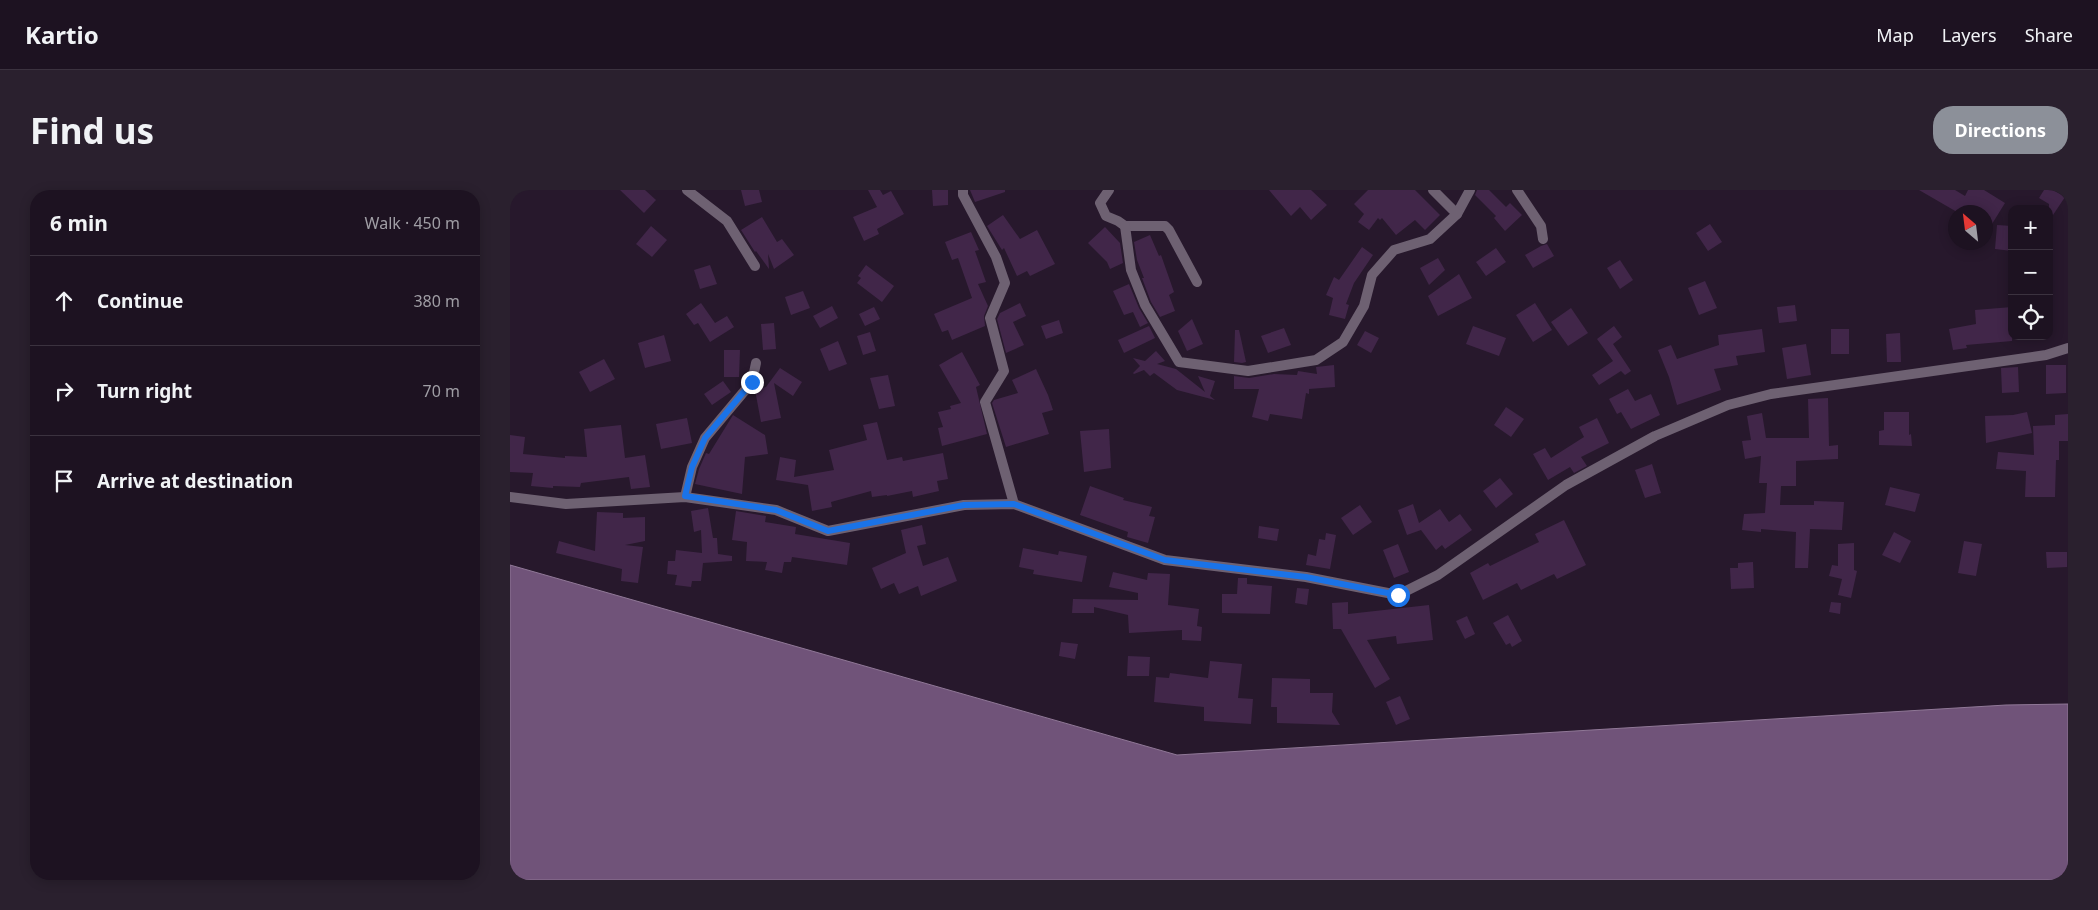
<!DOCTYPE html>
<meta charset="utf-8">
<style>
:root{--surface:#1d1221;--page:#2a202e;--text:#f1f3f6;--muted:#a09ea5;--line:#3b323f;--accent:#8c9099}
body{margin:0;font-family:"Noto Sans",sans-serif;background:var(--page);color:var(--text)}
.controls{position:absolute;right:15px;top:15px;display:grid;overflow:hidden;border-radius:10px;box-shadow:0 2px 12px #0003}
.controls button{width:45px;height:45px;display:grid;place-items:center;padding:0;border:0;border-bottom:1px solid var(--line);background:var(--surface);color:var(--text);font:25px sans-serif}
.compass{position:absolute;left:1438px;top:15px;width:45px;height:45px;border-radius:50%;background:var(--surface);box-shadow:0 2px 12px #0003;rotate:332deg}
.stop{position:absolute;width:15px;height:15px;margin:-11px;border:4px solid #1a73e8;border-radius:50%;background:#fff}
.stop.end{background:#1a73e8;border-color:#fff;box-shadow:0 1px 5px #0008}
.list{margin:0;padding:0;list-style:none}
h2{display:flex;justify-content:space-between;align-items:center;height:65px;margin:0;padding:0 20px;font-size:21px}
h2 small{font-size:16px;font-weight:400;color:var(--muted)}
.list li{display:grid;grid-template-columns:32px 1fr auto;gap:15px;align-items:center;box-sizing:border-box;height:90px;padding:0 20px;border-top:1px solid var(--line)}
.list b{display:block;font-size:19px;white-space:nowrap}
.list em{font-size:16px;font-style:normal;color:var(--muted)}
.icon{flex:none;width:28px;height:28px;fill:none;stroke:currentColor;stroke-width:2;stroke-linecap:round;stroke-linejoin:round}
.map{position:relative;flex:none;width:1558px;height:690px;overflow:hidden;border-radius:20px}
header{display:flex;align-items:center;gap:30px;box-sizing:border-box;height:70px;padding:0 25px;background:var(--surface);border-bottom:1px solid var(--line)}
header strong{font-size:24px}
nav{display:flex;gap:28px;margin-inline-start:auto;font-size:18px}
.intro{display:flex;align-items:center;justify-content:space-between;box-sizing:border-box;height:120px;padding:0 30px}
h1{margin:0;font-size:35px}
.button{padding:12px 22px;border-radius:20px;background:var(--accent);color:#fff;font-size:18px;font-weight:700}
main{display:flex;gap:30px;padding:0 30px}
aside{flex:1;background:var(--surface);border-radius:20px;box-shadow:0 2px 12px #0003}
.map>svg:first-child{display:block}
</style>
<header>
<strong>Kartio</strong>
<nav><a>Map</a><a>Layers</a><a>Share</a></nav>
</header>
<div class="intro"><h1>Find us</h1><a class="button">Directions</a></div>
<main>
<aside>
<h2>6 min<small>Walk · 450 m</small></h2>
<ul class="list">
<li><svg class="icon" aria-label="ahead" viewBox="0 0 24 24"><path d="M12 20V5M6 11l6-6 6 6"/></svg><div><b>Continue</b></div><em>380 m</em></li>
<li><svg class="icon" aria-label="right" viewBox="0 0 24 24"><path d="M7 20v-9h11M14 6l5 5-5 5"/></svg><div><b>Turn right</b></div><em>70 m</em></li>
<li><svg class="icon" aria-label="arrive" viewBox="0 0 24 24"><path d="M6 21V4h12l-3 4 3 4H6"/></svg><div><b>Arrive at destination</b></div></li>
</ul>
</aside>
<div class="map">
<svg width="1558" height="690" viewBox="0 0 1558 690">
<rect width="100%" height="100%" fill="#27182c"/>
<path fill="#705379" stroke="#907897" d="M0 375 667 565 1496 515 1558 514V690H0Z"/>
<g fill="#412649">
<path d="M110 0H135L146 10 134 23Z"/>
<path d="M231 0H249L252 12 235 16Z"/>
<path d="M358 0H370L373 5 381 1 394 24 367 39 369 44 354 51 343 27 367 17Z"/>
<path d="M422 0H438V15L423 16Z"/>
<path d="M460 0H495V2L465 12Z"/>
<path d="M759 0H801L817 15 801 30 790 17 781 26Z"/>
<path d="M858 0H905L930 25 915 40 905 30 886 45 872 28 870 30 868 28 859 40 848 32 854 24 844 14Z"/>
<path d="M967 0H979L996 17 1000 13 1012 25 995 41 984 28 986 26 965 5Z"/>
<path d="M1409 0H1445L1455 6 1458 0H1474L1495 13 1482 34 1476 30V22H1447Z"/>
<path d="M1534 0H1543L1555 7 1539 31V14L1529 8Z"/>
<path d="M493 25 510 49 527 40 545 74 520 86 517 81 507 86 494 58 492 60 477 36Z"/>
<path d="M252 27 267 52 272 49 284 65 264 79 258 64 259 79 246 61 245 62 231 40Z"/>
<path d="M1200 34 1212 52 1198 61 1186 43Z"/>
<path d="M1487 35 1502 36V61L1485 59Z"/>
<path d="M141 36 157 50 142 67 126 54Z"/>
<path d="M595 37 610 53 613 73 600 79 597 72 578 53Z"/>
<path d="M461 42 469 60 465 61 476 92 468 94 478 116 474 126 475 136 442 150 438 140 432 142 424 124 462 108 448 68 442 70 435 52Z"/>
<path d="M640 45 649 66 651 65 664 102 659 105 665 121 650 127 641 112 632 88H634L627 70 624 52Z"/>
<path d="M1037 54 1044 66 1023 78 1015 65 1031 56Z"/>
<path d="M852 57 863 65 844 93 836 114 839 115 835 129 819 125 823 108 816 105 824 87 829 90Z"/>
<path d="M986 58 996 72 976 86 966 72Z"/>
<path d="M928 68 935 80 919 95 910 78Z"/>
<path d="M1110 70 1123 90 1110 99 1097 78Z"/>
<path d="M200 75 207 94 190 99 184 80Z"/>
<path d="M356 75 384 96 372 112 347 93 351 88 348 86Z"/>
<path d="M949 84 962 108 928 126 918 106Z"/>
<path d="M1195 91 1207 118 1189 125 1178 98Z"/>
<path d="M619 94 629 118 638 133 630 137 623 122 614 125 603 101Z"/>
<path d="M293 101 300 118 281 125 275 107Z"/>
<path d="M191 113 205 133 217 126 224 137 200 152 188 133 184 135 176 124Z"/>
<path d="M510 113 516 126 503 132 514 155 496 163 487 129 490 123Z"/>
<path d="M1025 113 1042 140 1023 152 1006 125Z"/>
<path d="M1285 115 1287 131 1269 133 1267 117Z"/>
<path d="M322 116 328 128 310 138 303 126Z"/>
<path d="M364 117 370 129 355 136 349 124Z"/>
<path d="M1502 117V151L1456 155 1457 158 1443 160 1439 139 1466 134 1465 120Z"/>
<path d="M1061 118 1078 143 1058 156 1041 132Z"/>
<path d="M682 129 693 154 677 161 668 141Z"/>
<path d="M549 130 553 143 536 149 531 136Z"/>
<path d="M264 133 266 159 253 160 251 134Z"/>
<path d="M639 136 645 148 614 163 608 150Z"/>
<path d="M963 136 996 148 989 166 956 154Z"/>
<path d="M1104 136 1112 147 1103 154 1121 181 1115 185 1111 181 1089 195 1082 185 1103 171 1087 149Z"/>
<path d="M774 138 781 155 758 163 751 146Z"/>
<path d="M1252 139 1255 162 1226 166 1228 175 1204 179 1211 200 1167 215 1159 187 1148 160 1161 155 1167 169 1209 155 1208 145Z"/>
<rect x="1321" y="139" width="18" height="25"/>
<path d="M725 140H729L736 172 732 173 724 172Z"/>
<path d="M855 141 869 148 861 163 847 155Z"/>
<path d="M360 142 366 161 353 165 347 146Z"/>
<path d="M1390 143 1391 172H1377L1376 144Z"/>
<path d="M154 145 161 171 135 178 128 153Z"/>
<path d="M328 151 337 174 319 181 310 159Z"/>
<path d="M1296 154 1301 185 1277 189 1272 158Z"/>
<path d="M214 160H230L229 187H214Z"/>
<path d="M646 161 655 171 647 174 666 179 695 202 688 186 705 191 700 206 705 210 667 200 644 183 640 186 634 180 624 184 623 183 630 176 623 168 635 171Z"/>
<path d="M452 162 470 195 466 197 477 244 432 256 428 238 433 237 428 222 441 219 440 216 451 213 429 175Z"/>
<path d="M94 169 105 189 80 202 69 182Z"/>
<path d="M824 175 825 197 799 199V204L796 203 792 229 760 224 758 231 742 227 749 199H724V186L739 188 764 184 787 185 788 181 807 184 806 177Z"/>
<path d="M1536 175H1556V203L1536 204Z"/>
<path d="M1508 177 1509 202 1492 203 1491 178Z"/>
<path d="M270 178 292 192 283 206 264 193 271 228 251 232 245 200 256 197Z"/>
<path d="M526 179 538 205 543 220 532 223 539 244 496 257 482 213 484 210 508 203 502 190Z"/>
<path d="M378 185 385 216 369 219 360 188Z"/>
<path d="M213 191 221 202 202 215 194 204Z"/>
<path d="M1118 199 1125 211 1141 204 1150 225 1121 239 1111 222 1107 224 1099 209Z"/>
<path d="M1318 208 1319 256 1328 255V269L1286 271V296H1271L1270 315H1304V311L1334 312 1332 340 1300 339 1298 378H1285L1286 342 1251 339V342L1232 340 1234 324 1255 323 1257 293H1249L1251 266 1235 269 1232 251 1241 250 1237 226 1252 223 1256 248H1299L1298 209Z"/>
<path d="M996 217 1014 229 1001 247 984 235Z"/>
<path d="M1374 222H1399V245L1401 244 1402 256 1369 255V241L1374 240Z"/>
<path d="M1517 222 1522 243 1476 253 1475 226 1503 225Z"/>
<path d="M1558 224V251H1549V270H1546L1545 307H1515L1516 281 1486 279 1488 262 1524 265 1523 236 1545 235V225Z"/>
<path d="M223 225 255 245 258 264 235 267 232 304 185 294 189 279 196 263 199 264Z"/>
<path d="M177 228 182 253 151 259 146 234Z"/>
<path d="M1087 228 1099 253 1071 267 1077 276 1064 283 1060 277 1038 290 1023 264 1035 258 1041 268 1074 247 1069 237Z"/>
<path d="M367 232 377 270 392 267 393 271 433 263 438 289 427 291 429 301 403 307 402 301 377 306V305L362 307 361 301 321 312 322 317 302 321 298 295 266 290 270 267 286 270 284 287 324 280 319 260 357 250 353 235Z"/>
<path d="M111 235 115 268 135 265 140 297 121 299 119 287 71 293 70 297 43 296V298L21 296 23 283 0 282V245L15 247 13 264 55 268V266L77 267 74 239Z"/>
<path d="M599 239 601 278 574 282 570 241Z"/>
<path d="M1142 274 1151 303 1135 308 1125 280Z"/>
<path d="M990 288 1003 304 986 318 973 301Z"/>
<path d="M580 296 614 308 613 310 642 317 639 326 645 327 638 353 617 347 618 342 570 325Z"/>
<path d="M1380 297 1410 304 1405 322 1375 315Z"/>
<path d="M903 314 909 333 930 319 939 332 950 324 962 340 935 359 932 355 926 360 911 340 897 345 888 320Z"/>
<path d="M850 315 862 332 843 345 831 328Z"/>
<path d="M198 318 203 348H207L208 364 222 366V371L193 373 191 391H182L181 397 165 395 167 385 157 384 158 371H165L166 360 192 363 191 340 184 342 181 321Z"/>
<path d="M226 321 256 326 255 332 286 337 285 344 340 353 337 375 282 367 281 372H274L272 383 255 380 257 372 236 371 237 352 222 350Z"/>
<path d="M87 322 113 323V328L135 327V351L115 355 133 357 128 393 111 391 112 379 46 363 49 351 85 361Z"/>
<path d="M1054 330 1076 375 1047 389 1044 384 1011 400 1007 393 973 410 960 383 978 373 980 376 1029 352 1025 344Z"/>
<path d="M412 335 416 354 407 356 413 376 438 367 447 391 411 406 408 396 389 404 384 393 371 399 362 378 396 363 391 340Z"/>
<path d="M749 336 769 339 767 351 748 348Z"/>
<path d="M1384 342 1401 351 1390 373 1372 365Z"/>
<path d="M816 343 826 345 820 379 796 375 798 364 806 366 809 349 815 350Z"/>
<path d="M1454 351 1472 354 1466 386 1448 383Z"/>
<path d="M1344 353V380L1347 381 1341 408 1328 405 1332 389 1319 386 1322 375 1328 376V354Z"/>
<path d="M888 354 899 382 884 388 873 360Z"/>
<path d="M513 358 548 365 549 361 577 366 572 392 523 384 524 380 509 377Z"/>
<path d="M1536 362H1557V377L1537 378Z"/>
<path d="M1243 372 1244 398 1221 399 1220 378H1228V373Z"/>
<path d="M603 382 637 390 638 383 660 384 658 415 689 419 687 436 692 437 691 451 672 450V440L619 443 618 425 584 417V423H562L563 409 628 410V403L599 397Z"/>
<path d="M728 388H737V394L762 396 760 424 712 423V404H727Z"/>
<path d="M787 398 799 399 797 415 785 413Z"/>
<path d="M838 412V424L919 415 923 450 887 454 886 446 857 450 880 489 865 498 831 439H823L822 413Z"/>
<path d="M1321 412 1331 413 1330 424 1319 422Z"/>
<path d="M998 425 1012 451 1002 457 1000 453 996 455 983 433Z"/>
<path d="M957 426 965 444 955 449 946 431Z"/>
<path d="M551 452 568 454 565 469 549 466Z"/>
<path d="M618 466 640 467 639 486H617Z"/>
<path d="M700 471 732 474 728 508 743 509 741 534 694 531V517L644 512 646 487 659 488 660 483 698 488Z"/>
<path d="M762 488 800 489V503H823L822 522 830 535 767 533V517H761Z"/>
<path d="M890 506 900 529 886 535 876 512Z"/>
</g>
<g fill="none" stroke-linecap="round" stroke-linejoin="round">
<g stroke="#6e6172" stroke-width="10">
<path d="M177 0 217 31 245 76"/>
<path d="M453 0V5L486 67 495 93 480 128 494 181 475 212 504 314"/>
<path d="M599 0 590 13 596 26 608 31 615 36H655L659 40 687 92"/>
<path d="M1007 0 1031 36 1033 49"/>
<path d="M947 24 960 0"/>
<path d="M615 36 621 80 635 115 669 172 738 181 806 170 833 152 854 116 862 85 884 60 920 49 947 24 923 0"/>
<path d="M0 307 56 314 175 307 266 320 318 341 454 315 504 314 655 370 796 387 888 405 928 385 1056 295 1145 246 1218 215 1261 204 1536 165 1558 158"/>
<path d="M175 307 182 277 195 248 242 192 246 173"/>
</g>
</g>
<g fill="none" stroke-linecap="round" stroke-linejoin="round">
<path stroke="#1a73e8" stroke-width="6" d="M242 192 195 248 182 277 175 306 266 320 318 341 454 315 504 314 655 370 796 387 888 405"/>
</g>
</svg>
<div class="controls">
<button>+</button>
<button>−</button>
<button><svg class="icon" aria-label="locate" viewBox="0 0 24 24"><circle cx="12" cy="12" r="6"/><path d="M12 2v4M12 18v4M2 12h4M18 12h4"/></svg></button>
</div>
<svg class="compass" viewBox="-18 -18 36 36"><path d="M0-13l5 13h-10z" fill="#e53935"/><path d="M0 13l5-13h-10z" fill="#a09ea5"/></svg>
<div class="stop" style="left:888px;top:405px"></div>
<div class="stop end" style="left:242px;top:192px"></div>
</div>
</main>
